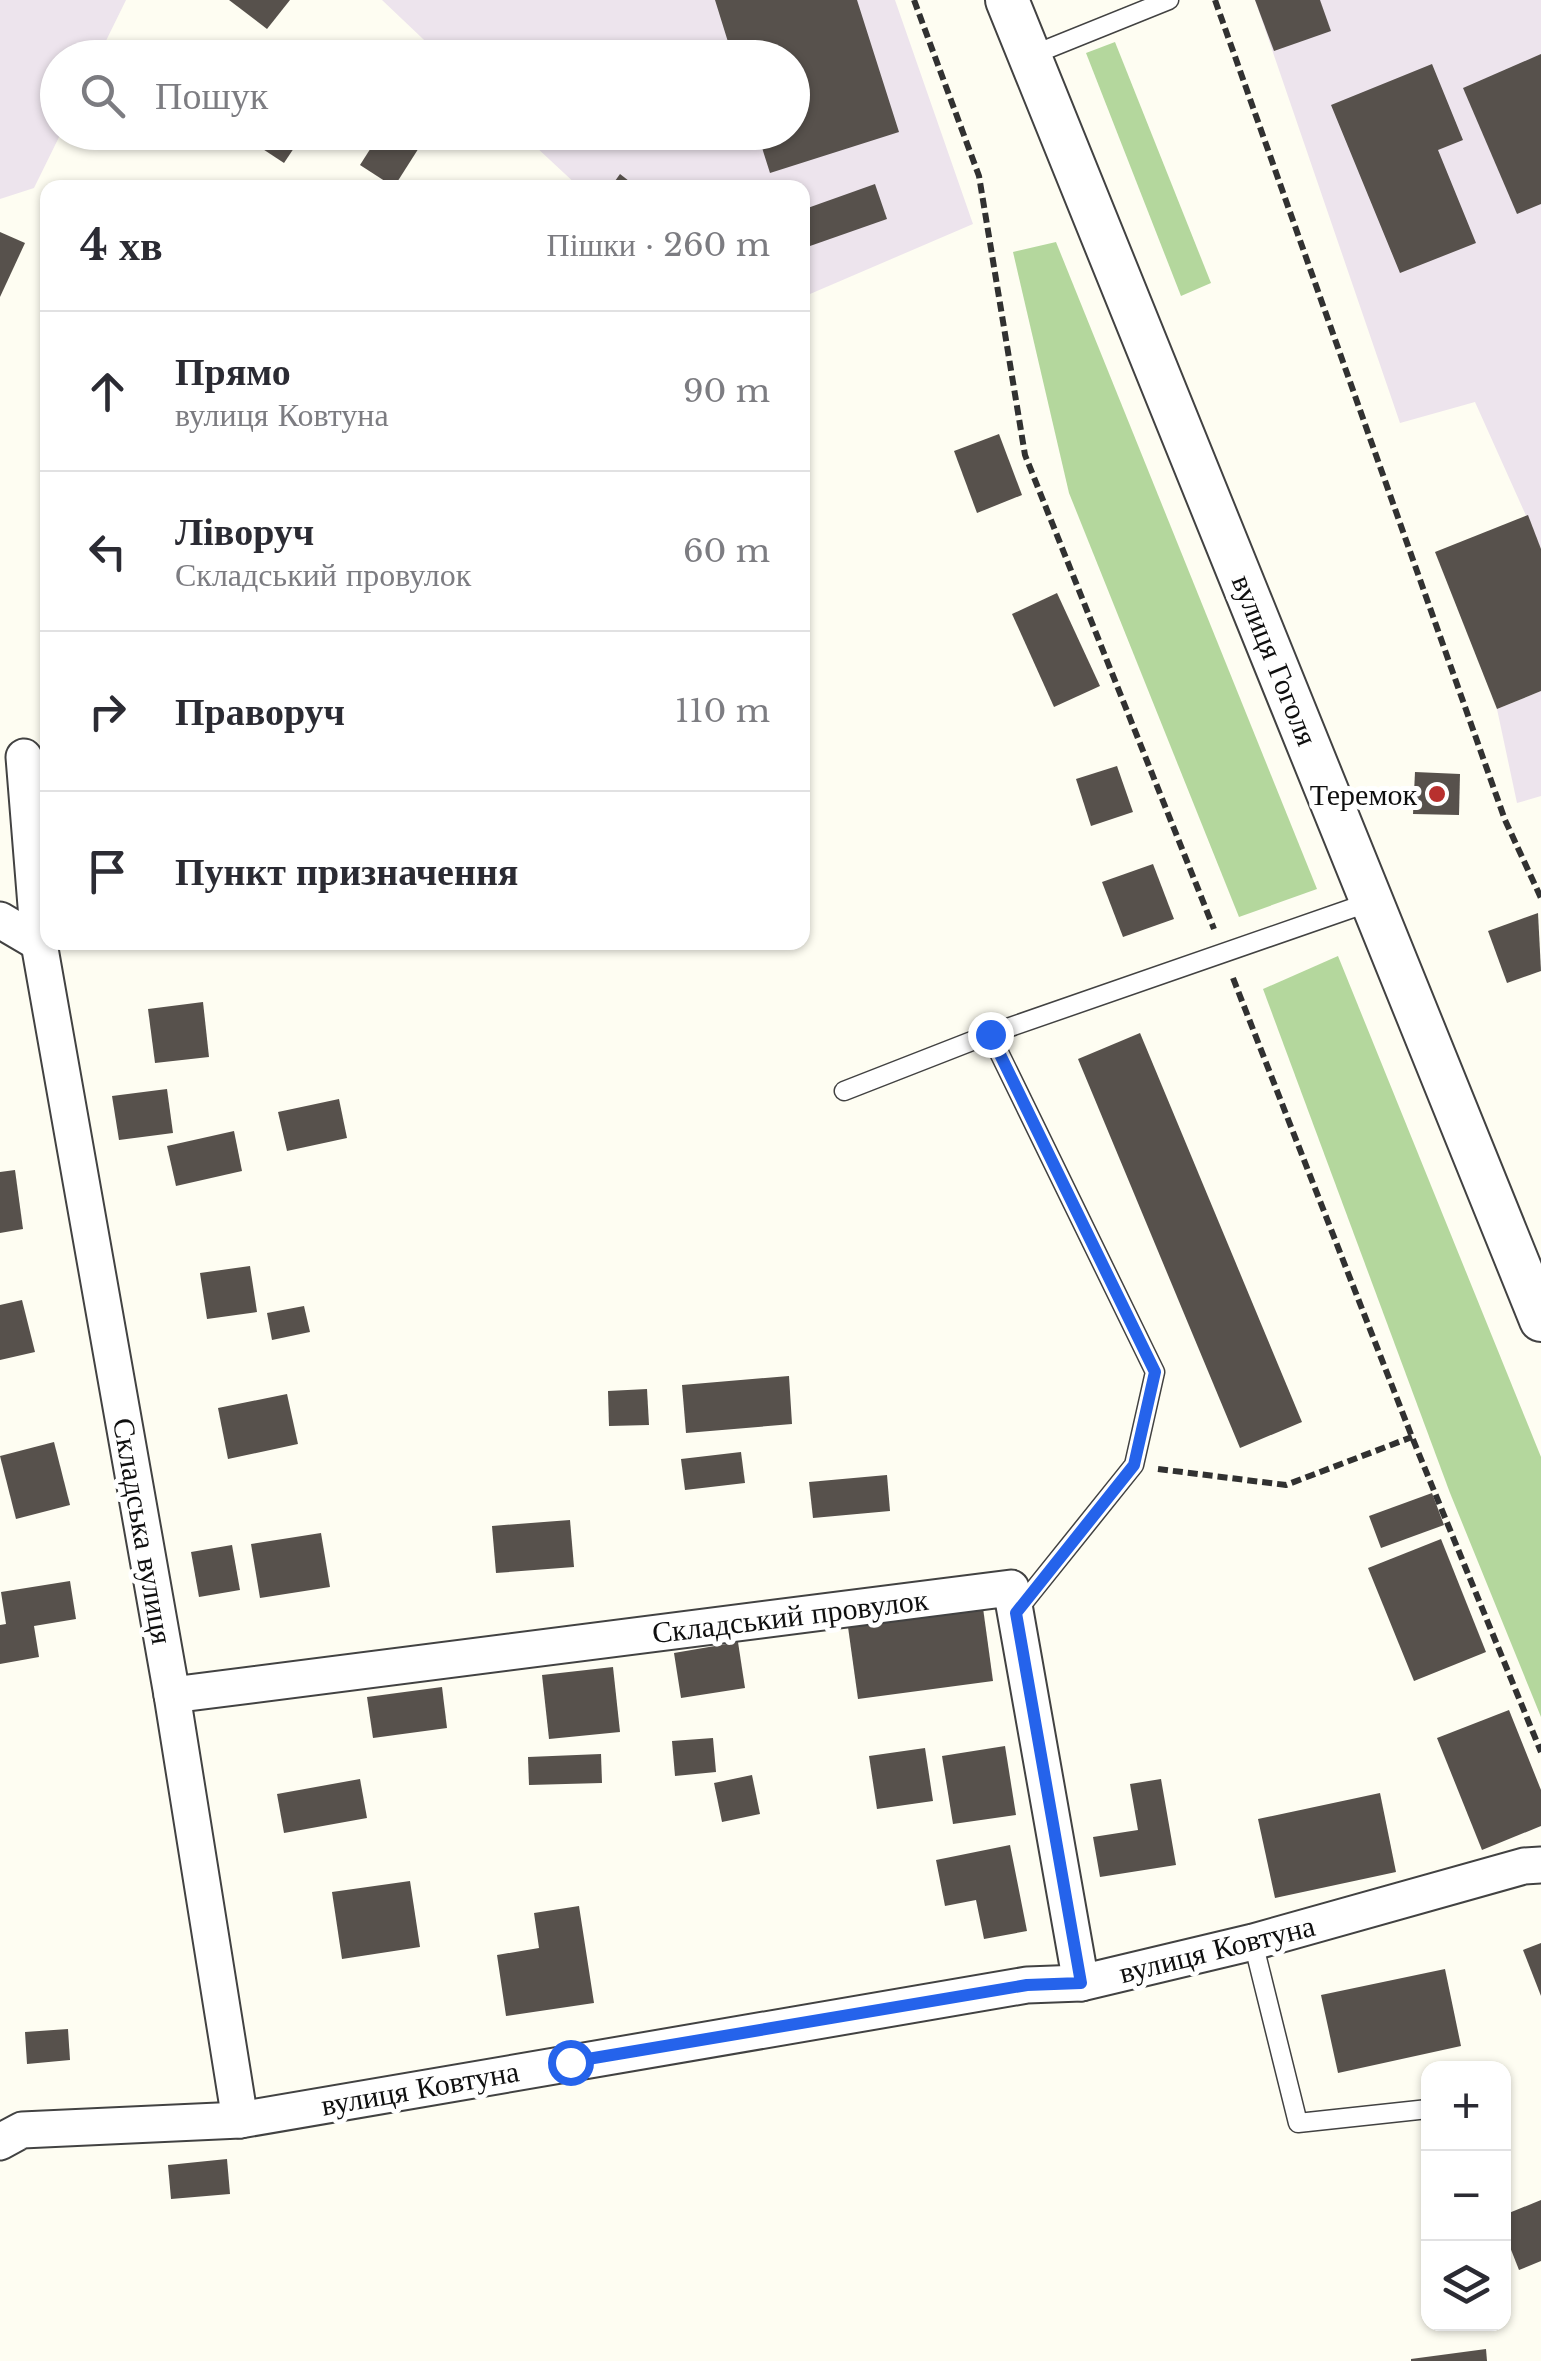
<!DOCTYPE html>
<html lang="uk">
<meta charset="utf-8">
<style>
:root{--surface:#fff;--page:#f7f7f7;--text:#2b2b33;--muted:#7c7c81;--line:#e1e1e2}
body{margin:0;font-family:"Libre Baskerville",serif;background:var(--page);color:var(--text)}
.controls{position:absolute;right:30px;bottom:30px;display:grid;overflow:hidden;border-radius:20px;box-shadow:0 2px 8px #0004}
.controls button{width:90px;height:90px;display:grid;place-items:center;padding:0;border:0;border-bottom:2px solid var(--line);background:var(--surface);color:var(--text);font:50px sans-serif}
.stop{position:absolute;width:30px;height:30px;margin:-22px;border:8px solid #2563eb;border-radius:50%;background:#fff}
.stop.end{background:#2563eb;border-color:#fff;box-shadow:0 2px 10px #0008}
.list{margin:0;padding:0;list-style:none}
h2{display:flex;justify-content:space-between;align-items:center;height:130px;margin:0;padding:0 40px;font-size:42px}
h2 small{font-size:32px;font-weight:400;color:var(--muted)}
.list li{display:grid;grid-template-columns:65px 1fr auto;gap:30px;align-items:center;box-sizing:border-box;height:160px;padding:0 40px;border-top:2px solid var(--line)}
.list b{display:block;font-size:38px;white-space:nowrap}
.list p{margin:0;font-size:32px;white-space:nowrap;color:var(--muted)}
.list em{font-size:32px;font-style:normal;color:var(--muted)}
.icon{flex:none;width:55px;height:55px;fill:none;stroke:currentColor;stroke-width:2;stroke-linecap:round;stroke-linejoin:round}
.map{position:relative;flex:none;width:1541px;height:2361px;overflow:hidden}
.search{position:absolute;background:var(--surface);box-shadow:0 2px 8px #0004;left:40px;top:40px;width:770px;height:110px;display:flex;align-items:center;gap:25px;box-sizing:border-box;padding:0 35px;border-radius:55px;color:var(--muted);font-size:38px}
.panel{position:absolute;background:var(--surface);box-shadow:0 2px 8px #0004;left:40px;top:180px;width:770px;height:770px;border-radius:20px}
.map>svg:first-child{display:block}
</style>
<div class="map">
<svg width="1541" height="2361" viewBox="0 0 1541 2361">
<rect width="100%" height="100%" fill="#fefdf2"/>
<g fill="#ede4ed">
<path d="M0 0H126L98 57 58 58V132L61 133 34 188 0 199Z"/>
<path d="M382 0H895L973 224 803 297 802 188 579 187 521 133 792 132V58L442 57Z"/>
<path d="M1255 0H1541V549L1475 402 1400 423Z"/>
<path d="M1541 691V796L1517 803 1497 709Z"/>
</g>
<g fill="#b4d79d">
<path d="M1115 42 1211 283 1181 296 1086 53Z"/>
<path d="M1056 242 1317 889 1239 917 1069 493 1013 252Z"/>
<path d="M1338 956 1541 1457V1717L1450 1493 1263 989Z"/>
</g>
<g fill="#57514c">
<path d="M229 0H290L267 29Z"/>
<path d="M715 0H857L899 132 770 173 757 132H792V58H733Z"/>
<path d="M1255 0H1320L1331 31 1274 51Z"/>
<path d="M1541 54V204L1517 214 1463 88Z"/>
<path d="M1432 64 1463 140 1438 150 1476 243 1400 273 1331 105Z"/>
<path d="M237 132H296L302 136 284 163Z"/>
<path d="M381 132H429L394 187 360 165Z"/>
<path d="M620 174 638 188H610Z"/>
<path d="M875 184 887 219 810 246 802 224V210Z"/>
<path d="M0 232 25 243 0 297Z"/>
<path d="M999 434 1022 495 977 513 954 451Z"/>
<path d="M1528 515 1541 549V691L1497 709 1435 552Z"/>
<path d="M1057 593 1100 686 1054 707 1012 614Z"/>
<path d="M1117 766 1133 812 1091 826 1076 779Z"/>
<path d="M1415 772 1460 774 1459 815 1413 814Z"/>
<path d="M1153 864 1174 919 1123 937 1102 882Z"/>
<path d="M1538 913 1541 971 1507 983 1488 931Z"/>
<path d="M203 1002 209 1057 155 1063 148 1009Z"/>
<path d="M1140 1033 1302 1422 1240 1448 1078 1059Z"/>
<path d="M167 1089 173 1133 119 1140 112 1096Z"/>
<path d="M339 1099 347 1138 287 1151 278 1112Z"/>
<path d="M234 1131 242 1171 176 1186 167 1146Z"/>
<path d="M15 1170 23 1229 0 1233V1172Z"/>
<path d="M250 1266 257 1312 207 1319 200 1273Z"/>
<path d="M22 1300 35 1352 0 1360V1305Z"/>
<path d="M304 1306 310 1332 272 1340 267 1313Z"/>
<path d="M789 1376 792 1424 686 1433 682 1385Z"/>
<path d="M647 1389 649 1425 609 1426 608 1391Z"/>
<path d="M287 1394 298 1444 228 1459 218 1408Z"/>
<path d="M54 1442 70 1505 16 1519 0 1456Z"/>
<path d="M741 1452 745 1483 685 1490 681 1459Z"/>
<path d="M887 1475 890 1511 813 1518 809 1482Z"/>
<path d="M1432 1493 1444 1525 1381 1548 1369 1516Z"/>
<path d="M570 1520 574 1567 496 1573 492 1526Z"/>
<path d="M321 1533 330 1587 260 1598 251 1544Z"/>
<path d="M1441 1539 1486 1652 1414 1681 1368 1568Z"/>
<path d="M232 1545 240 1590 199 1597 191 1552Z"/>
<path d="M70 1581 76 1619 34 1626 39 1657 0 1664V1625L6 1624 1 1592Z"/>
<path d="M983 1608 993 1681 858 1699 848 1627Z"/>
<path d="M738 1642 745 1688 681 1698 674 1653Z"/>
<path d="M613 1667 620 1732 549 1739 542 1675Z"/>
<path d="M442 1687 447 1728 373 1738 367 1697Z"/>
<path d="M1509 1710 1541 1790V1826L1482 1850 1437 1738Z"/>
<path d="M713 1738 716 1772 675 1776 672 1741Z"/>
<path d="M1005 1746 1016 1815 953 1824 942 1756Z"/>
<path d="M925 1748 933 1801 877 1809 869 1756Z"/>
<path d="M601 1754 602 1783 529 1785 528 1757Z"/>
<path d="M752 1775 760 1814 722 1822 714 1783Z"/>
<path d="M360 1779 367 1818 284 1833 277 1794Z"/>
<path d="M1161 1779 1176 1865 1100 1877 1093 1837 1138 1830 1130 1784Z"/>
<path d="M1380 1793 1396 1872 1275 1898 1258 1819Z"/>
<path d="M1010 1845 1027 1931 984 1939 976 1900 945 1906 936 1860Z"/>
<path d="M410 1881 420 1947 342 1959 332 1892Z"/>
<path d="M579 1906 594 2003 506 2016 497 1955 539 1948 534 1913Z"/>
<path d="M1541 1943V1996L1523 1950Z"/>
<path d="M1445 1969 1461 2046 1338 2073 1321 1995Z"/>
<path d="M68 2029 70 2060 27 2064 25 2032Z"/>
<path d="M227 2159 230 2194 171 2199 168 2165Z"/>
<path d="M1541 2200V2261L1519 2270 1504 2232V2215Z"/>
<path d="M1486 2349 1487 2361H1411V2359Z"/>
</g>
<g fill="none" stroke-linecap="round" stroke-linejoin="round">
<defs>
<g id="service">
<path d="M1030 56 1169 0"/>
<path d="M990 1034 1155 1372 1134 1465 1016 1612"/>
<path d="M844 1091 990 1034 1373 901"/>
<path d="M1253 1942 1298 2123 1428 2109"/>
</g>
<g id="minor">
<path d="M24 757 39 943 172 1695 240 2120"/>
<path d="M0 920 39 943"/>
<path d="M172 1695 1011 1588 1081 1983"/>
<path d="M0 2142 22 2130 240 2120 1027 1985 1081 1983 1253 1942 1524 1866 1541 1865"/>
</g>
<path id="tertiary" d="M1007 0 1541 1320"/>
</defs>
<use href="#service" stroke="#424242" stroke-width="21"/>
<use href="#minor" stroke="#424242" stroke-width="39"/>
<use href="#tertiary" stroke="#424242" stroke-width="46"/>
<g stroke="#313131" stroke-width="6" stroke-dasharray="10 5" stroke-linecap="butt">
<path d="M914 0 979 176 1025 455 1214 929"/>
<path d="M1215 0 1505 820 1541 898"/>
<path d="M1233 978 1412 1437 1541 1752"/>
<path d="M1158 1469 1286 1485 1412 1437"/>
</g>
<use href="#service" stroke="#fff" stroke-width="18"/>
<use href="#minor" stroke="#fff" stroke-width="35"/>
<use href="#tertiary" stroke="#fff" stroke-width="42"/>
</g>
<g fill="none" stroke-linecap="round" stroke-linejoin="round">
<path stroke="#2563eb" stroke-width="12" d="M570 2062 1027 1985 1081 1983 1016 1613 1134 1465 1155 1372 990 1034"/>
</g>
<circle fill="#b8302e" stroke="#fff" stroke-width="4" cx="1437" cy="794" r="10"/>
<g text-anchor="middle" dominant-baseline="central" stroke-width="10" stroke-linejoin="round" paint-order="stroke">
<g font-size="30" fill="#0f0f0f" stroke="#fff">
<text transform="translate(1275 660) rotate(68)">вулиця Гоголя</text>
<text transform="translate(143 1531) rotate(80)">Складська вулиця</text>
<text transform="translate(790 1616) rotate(-7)">Складський провулок</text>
<text transform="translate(1217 1949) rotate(-14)">вулиця Ковтуна</text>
<text transform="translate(420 2088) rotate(-10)">вулиця Ковтуна</text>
</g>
<g font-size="30" fill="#0f0f0f" stroke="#fff" text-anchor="end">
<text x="1417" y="794">Теремок</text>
</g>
</g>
</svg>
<div class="controls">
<button>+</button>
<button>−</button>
<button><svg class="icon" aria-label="layers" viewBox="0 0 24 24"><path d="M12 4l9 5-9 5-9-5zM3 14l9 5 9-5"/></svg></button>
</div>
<div class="stop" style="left:570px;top:2062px"></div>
<div class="stop end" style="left:990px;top:1034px"></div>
<div class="search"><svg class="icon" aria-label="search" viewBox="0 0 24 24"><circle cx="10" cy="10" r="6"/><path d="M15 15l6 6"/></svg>Пошук</div>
<section class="panel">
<h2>4 хв<small>Пішки · 260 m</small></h2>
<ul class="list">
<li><svg class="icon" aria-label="ahead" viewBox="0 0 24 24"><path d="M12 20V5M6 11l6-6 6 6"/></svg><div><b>Прямо</b><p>вулиця Ковтуна</p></div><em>90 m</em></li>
<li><svg class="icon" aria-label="left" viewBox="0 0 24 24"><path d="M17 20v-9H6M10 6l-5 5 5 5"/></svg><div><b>Ліворуч</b><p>Складський провулок</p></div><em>60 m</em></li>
<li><svg class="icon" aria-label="right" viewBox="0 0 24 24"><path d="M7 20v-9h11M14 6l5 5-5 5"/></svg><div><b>Праворуч</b></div><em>110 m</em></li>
<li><svg class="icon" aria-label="arrive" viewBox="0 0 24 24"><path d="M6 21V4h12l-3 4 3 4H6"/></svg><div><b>Пункт призначення</b></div></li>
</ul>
</section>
</div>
